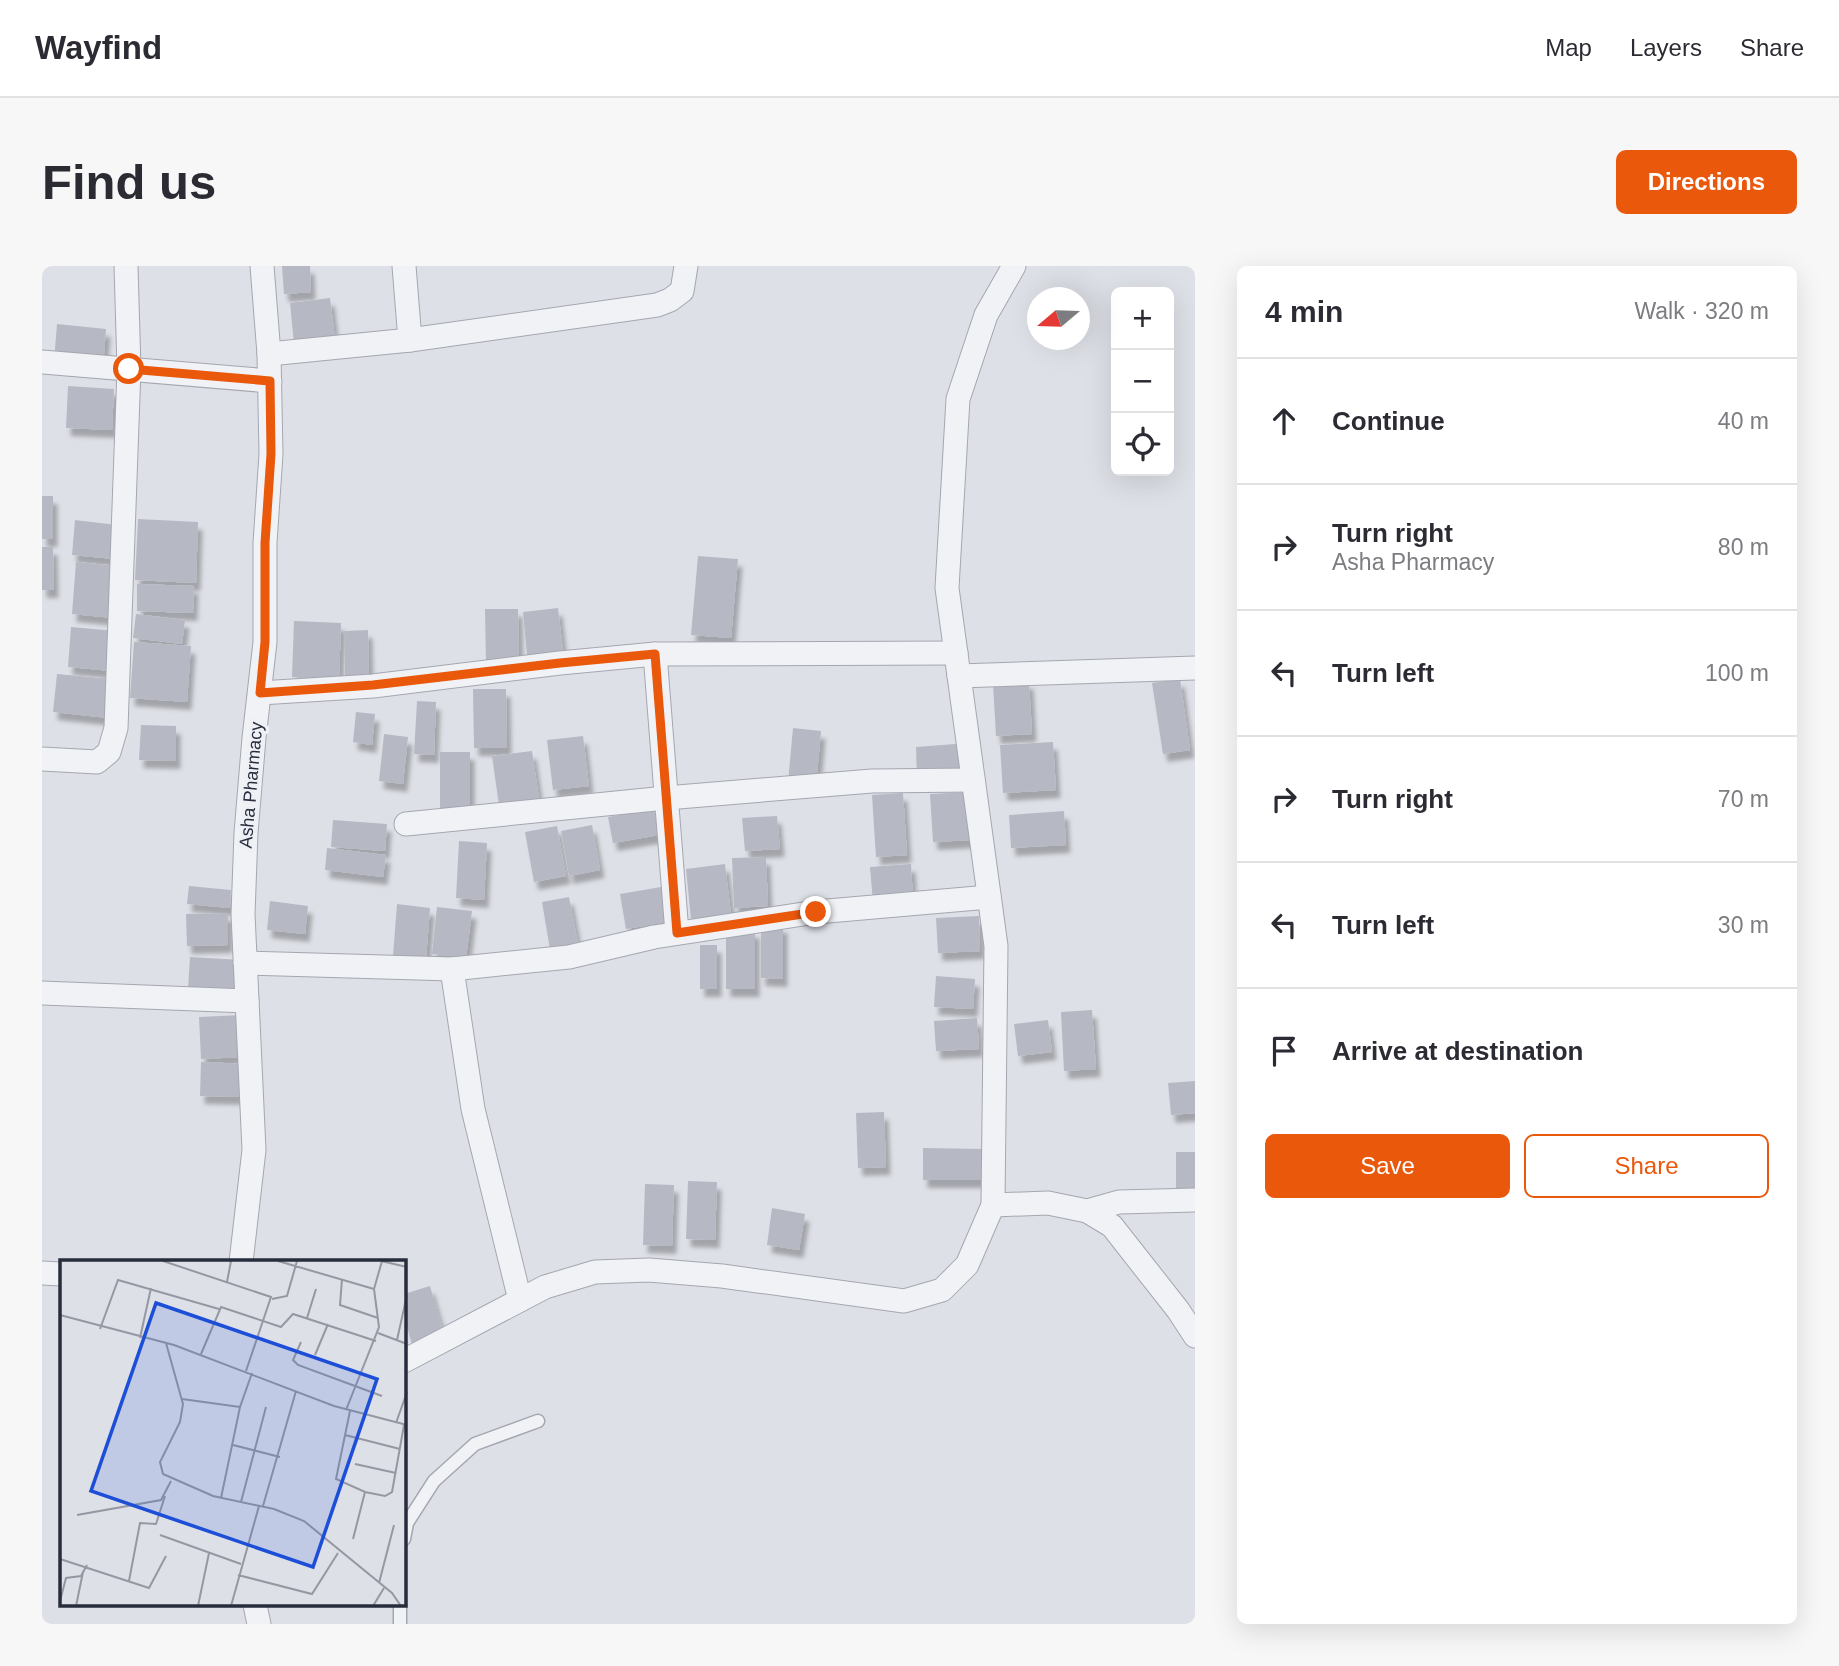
<!DOCTYPE html>
<meta charset="utf-8">
<style>
:root{--surface:#fff;--page:#f7f7f7;--text:#2b2b33;--muted:#7c7c81;--line:#e1e1e2;--accent:#ea580c}
body{margin:0;font-family:Arial,sans-serif;background:var(--page);color:var(--text)}
.controls{position:absolute;right:21px;top:21px;display:grid;overflow:hidden;border-radius:10px;box-shadow:0 7px 28px #0002}
.controls button{width:63px;height:63px;display:grid;place-items:center;padding:0;border:0;border-bottom:2px solid var(--line);background:var(--surface);color:var(--text);font:35px sans-serif}
.compass{position:absolute;left:985px;top:21px;width:63px;height:63px;border-radius:50%;background:var(--surface);box-shadow:0 7px 28px #0002;rotate:251deg}
.stop{position:absolute;width:21px;height:21px;margin:-16px;border:5px solid #ea580c;border-radius:50%;background:#fff}
.stop.end{background:#ea580c;border-color:#fff;box-shadow:0 2px 7px #0008}
.list{margin:0;padding:0;list-style:none}
h2{display:flex;justify-content:space-between;align-items:center;height:91px;margin:0;padding:0 28px;font-size:30px}
h2 small{font-size:23px;font-weight:400;color:var(--muted)}
.list li{display:grid;grid-template-columns:46px 1fr auto;gap:21px;align-items:center;box-sizing:border-box;height:126px;padding:0 28px;border-top:2px solid var(--line)}
.list b{display:block;font-size:26px;white-space:nowrap}
.list p{margin:0;font-size:23px;white-space:nowrap;color:var(--muted)}
.list em{font-size:23px;font-style:normal;color:var(--muted)}
.actions{display:flex;gap:14px;padding:21px 28px}
.actions a{flex:1;padding:16px 0;border:2px solid var(--accent);border-radius:10px;text-align:center;font-size:24px;color:var(--accent)}
.actions .main{background:var(--accent);color:#fff}
.icon{flex:none;width:38px;height:38px;fill:none;stroke:currentColor;stroke-width:2;stroke-linecap:round;stroke-linejoin:round}
.map{position:relative;flex:none;width:1153px;height:1358px;overflow:hidden;border-radius:10px}
header{display:flex;align-items:center;gap:42px;box-sizing:border-box;height:98px;padding:0 35px;background:var(--surface);border-bottom:2px solid var(--line)}
header strong{font-size:33px}
nav{display:flex;gap:38px;margin-inline-start:auto;font-size:24px}
.intro{display:flex;align-items:center;justify-content:space-between;box-sizing:border-box;height:168px;padding:0 42px}
h1{margin:0;font-size:49px}
.button{padding:18px 32px;border-radius:10px;background:var(--accent);color:#fff;font-size:24px;font-weight:700}
main{display:flex;gap:42px;padding:0 42px}
aside{flex:1;background:var(--surface);border-radius:10px;box-shadow:0 7px 28px #0002}
.map>svg:first-child{display:block}
</style>
<header>
<strong>Wayfind</strong>
<nav><a>Map</a><a>Layers</a><a>Share</a></nav>
</header>
<div class="intro"><h1>Find us</h1><a class="button">Directions</a></div>
<main>
<div class="map">
<svg width="1153" height="1358" viewBox="0 0 1153 1358">
<defs>
<filter id="shadow"><feDropShadow dx="4.5" dy="8" stdDeviation="2" flood-color="#0004"/></filter>
</defs>
<rect width="100%" height="100%" fill="#dee0e7"/>
<g fill="#b6b9c3" filter="url(#shadow)">
<path d="M240 0H268L269 26 242 28Z"/>
<path d="M288 32 293 73 252 78 248 37Z"/>
<path d="M15 58 64 63 61 100 12 95Z"/>
<path d="M26 120 72 123 70 164 24 162Z"/>
<rect x="0" y="230" width="11" height="43"/>
<path d="M96 253 156 256 154 317 93 314Z"/>
<path d="M33 254 75 259 72 293 30 289Z"/>
<path d="M0 281H11L12 324H0Z"/>
<path d="M656 290 696 293 689 372 649 369Z"/>
<path d="M34 296 76 300 71 352 30 348Z"/>
<path d="M95 318 152 320 151 347 95 345Z"/>
<path d="M516 342 521 386 485 389 481 346Z"/>
<path d="M443 343H476L477 396 444 397Z"/>
<path d="M94 348 143 354 140 378 91 372Z"/>
<path d="M252 355 299 357 297 413 250 411Z"/>
<path d="M29 361 74 365 70 405 26 401Z"/>
<path d="M326 364 327 412H303L302 365Z"/>
<path d="M92 376 149 380 145 436 88 432Z"/>
<path d="M15 408 69 413 66 452 11 446Z"/>
<path d="M1138 413 1148 484 1121 488 1110 417Z"/>
<path d="M987 415 990 468 954 470 951 417Z"/>
<path d="M431 423H464L465 482H432Z"/>
<path d="M375 435 394 436 392 489 372 488Z"/>
<path d="M314 446 333 448 330 479 311 476Z"/>
<path d="M99 459 134 460V495L97 494Z"/>
<path d="M751 462 779 465 774 519 746 516Z"/>
<path d="M342 468 366 471 361 518 337 515Z"/>
<path d="M541 470 547 520 511 524 505 474Z"/>
<path d="M1011 476 1014 524 961 527 958 479Z"/>
<path d="M926 477 928 509 875 512 874 481Z"/>
<path d="M490 485 497 533 457 539 450 490Z"/>
<rect x="398" y="486" width="30" height="63"/>
<path d="M927 526 930 574 891 576 888 528Z"/>
<path d="M861 527 865 589 834 591 830 529Z"/>
<path d="M612 543 617 569 571 577 566 551Z"/>
<path d="M1022 545 1024 579 969 582 967 549Z"/>
<path d="M735 550 738 583 703 585 700 552Z"/>
<path d="M291 554 345 558 343 585 289 581Z"/>
<path d="M550 559 558 604 527 610 519 565Z"/>
<path d="M515 560 524 610 492 616 483 566Z"/>
<path d="M417 575 445 577 442 634 414 632Z"/>
<path d="M285 582 344 589 341 611 283 604Z"/>
<path d="M724 591 726 640 692 642 690 592Z"/>
<path d="M683 598 689 649 649 653 644 603Z"/>
<path d="M869 598 871 634 831 636 828 601Z"/>
<path d="M147 620 189 624 188 642 145 638Z"/>
<path d="M619 621 625 656 584 663 578 628Z"/>
<path d="M527 631 536 678 508 683 500 636Z"/>
<path d="M228 635 266 640 263 668 225 664Z"/>
<path d="M355 638 388 642 384 693 351 690Z"/>
<path d="M395 641 430 645 424 692 390 688Z"/>
<path d="M186 647V679L145 680 144 648Z"/>
<path d="M937 650 938 685 896 687 894 652Z"/>
<path d="M719 659H741V713L719 712Z"/>
<rect x="684" y="664" width="29" height="59"/>
<rect x="658" y="679" width="17" height="44"/>
<path d="M148 691 200 694 198 726 146 723Z"/>
<path d="M894 710 933 713 931 743 892 741Z"/>
<path d="M1050 744 1054 803 1022 805 1019 746Z"/>
<path d="M200 749 201 791 159 793 157 751Z"/>
<path d="M935 752 937 783 894 785 892 755Z"/>
<path d="M1006 754 1010 786 976 790 972 758Z"/>
<path d="M159 796 205 798 204 831 158 830Z"/>
<path d="M1153 815V847L1129 849 1126 817Z"/>
<path d="M842 846 844 901 816 902 814 847Z"/>
<path d="M881 882 944 883V914H881Z"/>
<rect x="1134" y="886" width="19" height="42"/>
<path d="M646 915 675 916 673 974 644 973Z"/>
<path d="M603 918 632 919 630 980 601 979Z"/>
<path d="M730 942 763 948 757 984 725 979Z"/>
<path d="M388 1020 403 1073 371 1082 362 1049V1028Z"/>
</g>
<g fill="none" stroke-linecap="round" stroke-linejoin="round">
<defs>
<g id="lane">
<path d="M362 1273 365 1257 392 1215 433 1178 496 1155"/>
<path d="M358 1339V1358"/>
</g>
<g id="street">
<path d="M362 0 368 74"/>
<path d="M227 88 368 74 615 39 628 34 640 25 644 0"/>
<path d="M0 96 228 115"/>
<path d="M613 388 635 667"/>
<path d="M917 410 1153 402"/>
<path d="M218 427 331 420 518 397 613 388 914 387"/>
<path d="M0 493 55 496 67 486 74 462 87 103 84 0"/>
<path d="M364 558 624 532 830 515 931 514"/>
<path d="M203 697 410 703 527 691 612 671 774 646 947 631"/>
<path d="M410 703 431 843 478 1034"/>
<path d="M0 727 205 735"/>
<path d="M951 939 1006 937 1045 945 1070 960 1136 1044 1153 1070"/>
<path d="M1045 945 1077 936 1153 934"/>
<path d="M199 996 212 884 201 648 204 567 212 472 223 376V277L229 188 227 88 220 0"/>
<path d="M0 1007 19 1008"/>
<path d="M362 1095 503 1021 553 1006 607 1004 680 1010 862 1035 900 1024 925 999 951 939 954 680 905 322 916 133 944 49 972 0"/>
<path d="M213 1339 217 1358"/>
</g>
</defs>
<use href="#lane" stroke="#a4a7b1" stroke-width="15"/>
<use href="#street" stroke="#a4a7b1" stroke-width="25"/>
<use href="#lane" stroke="#f1f2f5" stroke-width="12"/>
<use href="#street" stroke="#f1f2f5" stroke-width="23"/>
</g>
<g fill="none" stroke-linecap="round" stroke-linejoin="round">
<path stroke="#ea580c" stroke-width="9" d="M87 103 228 115 229 188 223 277V376L218 427 331 419 518 397 613 388 635 667 774 646"/>
</g>
<g text-anchor="middle" dominant-baseline="central" stroke-width="7" stroke-linejoin="round" paint-order="stroke">
<g font-size="18" fill="#282d3d" stroke="#eef0f5">
<text transform="translate(209 519) rotate(-85)">Asha Pharmacy</text>
</g>
</g>
<g transform="translate(18 994)">
<rect width="346" height="346" fill="#dee0e7"/>
<path fill="none" stroke="#9598a3" stroke-width="2" d="M103 1 211 37 186 111M218 1 314 29M321 1 347 7M282 19 280 45 318 58M167 22 171 1M212 39 227 36 237 1M0 55 114 85 274 146 347 165M247 58 256 29M40 69 58 20 159 49M318 73 347 84M80 78 91 28M337 80 347 35M241 82 233 100 238 105 322 136M106 83 123 144 120 162 100 202 103 214 153 236 214 249 244 261 332 333 341 346M141 94 161 47 221 67 233 54 316 81M255 95 268 64M122 139 180 147M286 150 319 67 314 29 322 1M290 151 276 219 305 232 325 236 332 232 344 165M336 163 347 132M285 175 340 189M173 185 220 197M295 204 336 213M161 238 180 147 192 113M181 242 206 147M203 246 236 131M17 255 101 240 111 221M100 275 181 304M293 279 305 232M0 299 89 328 106 296M178 315 252 334 278 293M69 321 80 263 96 264 105 236M319 323 334 265M0 341 6 318 21 316 27 305M16 346 23 312M138 346 149 293M171 346 199 246M313 346 324 328"/>
<path fill="#1d4ed8" fill-opacity="0.15" stroke="#1d4ed8" stroke-width="3.5" d="M96 43 317 119 253 307 31 231Z"/>
<rect width="346" height="346" fill="none" stroke="#282d3d" stroke-width="3.5"/>
</g>
</svg>
<div class="controls">
<button>+</button>
<button>−</button>
<button><svg class="icon" aria-label="locate" viewBox="0 0 24 24"><circle cx="12" cy="12" r="6"/><path d="M12 2v4M12 18v4M2 12h4M18 12h4"/></svg></button>
</div>
<svg class="compass" viewBox="-18 -18 36 36"><path d="M0-13l5 13h-10z" fill="#e53935"/><path d="M0 13l5-13h-10z" fill="#7c7c81"/></svg>
<div class="stop" style="left:87px;top:103px"></div>
<div class="stop end" style="left:774px;top:646px"></div>
</div>
<aside>
<h2>4 min<small>Walk · 320 m</small></h2>
<ul class="list">
<li><svg class="icon" aria-label="ahead" viewBox="0 0 24 24"><path d="M12 20V5M6 11l6-6 6 6"/></svg><div><b>Continue</b></div><em>40 m</em></li>
<li><svg class="icon" aria-label="right" viewBox="0 0 24 24"><path d="M7 20v-9h11M14 6l5 5-5 5"/></svg><div><b>Turn right</b><p>Asha Pharmacy</p></div><em>80 m</em></li>
<li><svg class="icon" aria-label="left" viewBox="0 0 24 24"><path d="M17 20v-9H6M10 6l-5 5 5 5"/></svg><div><b>Turn left</b></div><em>100 m</em></li>
<li><svg class="icon" aria-label="right" viewBox="0 0 24 24"><path d="M7 20v-9h11M14 6l5 5-5 5"/></svg><div><b>Turn right</b></div><em>70 m</em></li>
<li><svg class="icon" aria-label="left" viewBox="0 0 24 24"><path d="M17 20v-9H6M10 6l-5 5 5 5"/></svg><div><b>Turn left</b></div><em>30 m</em></li>
<li><svg class="icon" aria-label="arrive" viewBox="0 0 24 24"><path d="M6 21V4h12l-3 4 3 4H6"/></svg><div><b>Arrive at destination</b></div></li>
</ul>
<div class="actions"><a class="main">Save</a><a>Share</a></div>
</aside>
</main>
